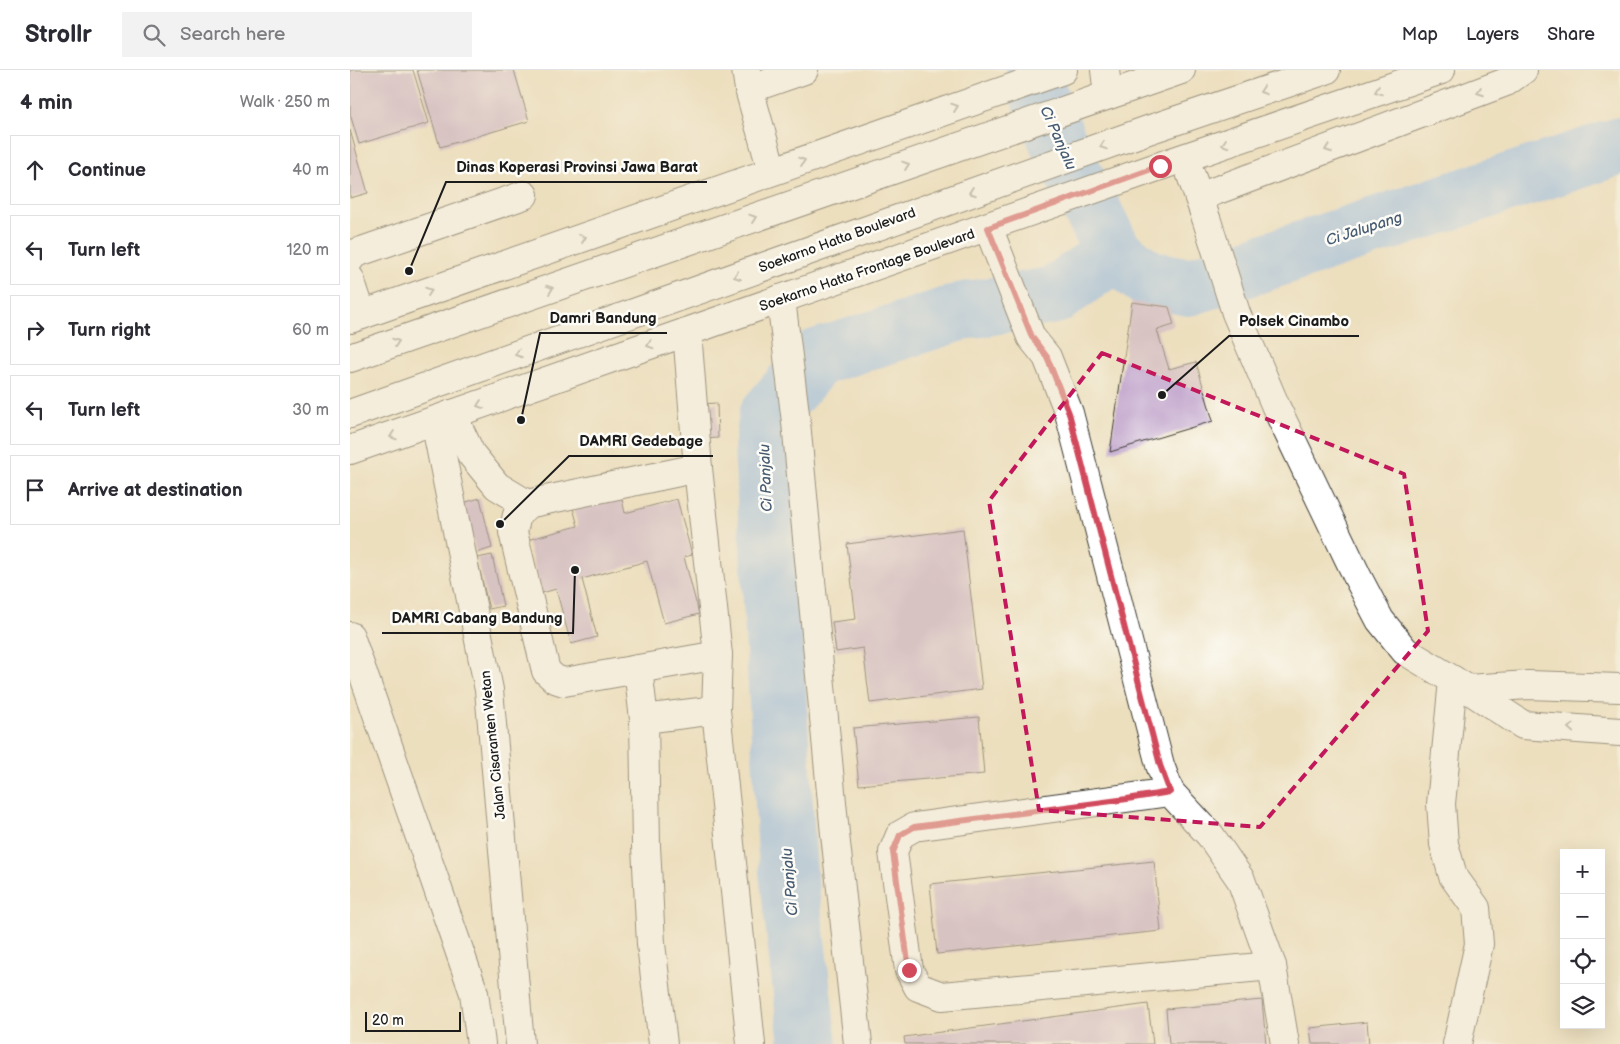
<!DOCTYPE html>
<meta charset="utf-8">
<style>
:root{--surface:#fff;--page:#f2f2f3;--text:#2b2b33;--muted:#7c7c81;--line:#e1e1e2}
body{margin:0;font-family:"Balsamiq Sans",sans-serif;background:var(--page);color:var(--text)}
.controls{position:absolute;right:15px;bottom:15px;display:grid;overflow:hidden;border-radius:0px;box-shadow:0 5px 20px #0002}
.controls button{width:45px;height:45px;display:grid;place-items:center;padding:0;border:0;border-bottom:1px solid var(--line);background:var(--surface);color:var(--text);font:25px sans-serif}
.scale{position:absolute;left:15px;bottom:12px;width:96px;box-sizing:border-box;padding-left:5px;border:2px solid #1c1c1c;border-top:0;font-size:14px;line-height:18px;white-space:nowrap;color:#1c1c1c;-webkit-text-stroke:4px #fdfcf7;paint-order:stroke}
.stop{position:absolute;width:15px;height:15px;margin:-11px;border:4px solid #d1495b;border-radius:50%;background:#fff}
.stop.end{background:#d1495b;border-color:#fff;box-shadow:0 1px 5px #0008}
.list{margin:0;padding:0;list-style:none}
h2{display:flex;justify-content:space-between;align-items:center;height:65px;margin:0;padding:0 20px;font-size:21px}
h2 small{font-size:16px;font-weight:400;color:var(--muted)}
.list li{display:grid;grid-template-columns:32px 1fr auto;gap:15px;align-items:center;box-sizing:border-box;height:70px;margin:0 10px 10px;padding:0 10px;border:1px solid var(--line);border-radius:0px}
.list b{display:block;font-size:19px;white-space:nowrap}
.list em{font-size:16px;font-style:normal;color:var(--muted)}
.icon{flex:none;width:28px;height:28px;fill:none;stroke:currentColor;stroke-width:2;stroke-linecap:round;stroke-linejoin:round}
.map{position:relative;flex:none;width:1270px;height:974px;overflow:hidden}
header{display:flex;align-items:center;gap:30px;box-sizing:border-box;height:70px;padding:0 25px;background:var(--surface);border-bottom:1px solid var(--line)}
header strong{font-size:24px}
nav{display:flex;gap:28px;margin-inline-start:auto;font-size:18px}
.search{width:350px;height:45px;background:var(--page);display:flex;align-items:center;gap:12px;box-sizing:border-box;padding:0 18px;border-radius:0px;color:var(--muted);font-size:19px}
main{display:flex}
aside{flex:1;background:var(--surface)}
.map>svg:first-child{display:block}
</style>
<header>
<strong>Strollr</strong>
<div class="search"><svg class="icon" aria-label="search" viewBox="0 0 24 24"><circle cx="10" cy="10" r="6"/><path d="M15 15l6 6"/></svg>Search here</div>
<nav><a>Map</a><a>Layers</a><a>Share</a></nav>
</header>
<main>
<aside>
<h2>4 min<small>Walk · 250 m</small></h2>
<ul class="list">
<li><svg class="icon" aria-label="ahead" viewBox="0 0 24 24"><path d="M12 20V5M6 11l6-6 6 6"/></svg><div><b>Continue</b></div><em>40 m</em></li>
<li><svg class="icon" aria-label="left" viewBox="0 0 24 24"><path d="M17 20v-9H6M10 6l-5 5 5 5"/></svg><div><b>Turn left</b></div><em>120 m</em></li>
<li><svg class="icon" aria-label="right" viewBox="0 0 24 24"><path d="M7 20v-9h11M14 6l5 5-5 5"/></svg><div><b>Turn right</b></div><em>60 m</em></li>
<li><svg class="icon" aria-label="left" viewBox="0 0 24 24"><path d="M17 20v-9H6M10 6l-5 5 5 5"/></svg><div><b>Turn left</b></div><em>30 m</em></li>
<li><svg class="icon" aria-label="arrive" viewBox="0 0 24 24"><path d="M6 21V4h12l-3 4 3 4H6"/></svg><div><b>Arrive at destination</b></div></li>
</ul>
</aside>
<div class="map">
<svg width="1270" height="974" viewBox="0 0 1270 974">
<rect width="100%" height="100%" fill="#fdfcf7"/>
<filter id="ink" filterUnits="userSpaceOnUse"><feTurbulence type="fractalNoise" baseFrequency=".02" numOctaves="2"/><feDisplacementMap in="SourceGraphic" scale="10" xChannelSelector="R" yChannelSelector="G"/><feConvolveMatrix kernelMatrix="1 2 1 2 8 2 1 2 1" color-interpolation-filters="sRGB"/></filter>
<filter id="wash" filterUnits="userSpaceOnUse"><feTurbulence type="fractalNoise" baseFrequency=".0096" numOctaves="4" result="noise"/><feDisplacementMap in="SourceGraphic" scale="20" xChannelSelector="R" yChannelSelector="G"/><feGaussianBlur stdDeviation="1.12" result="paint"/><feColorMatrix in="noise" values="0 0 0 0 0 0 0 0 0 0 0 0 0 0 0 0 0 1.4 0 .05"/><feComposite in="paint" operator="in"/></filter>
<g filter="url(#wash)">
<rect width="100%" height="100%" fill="#ecdfbe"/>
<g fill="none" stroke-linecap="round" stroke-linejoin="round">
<g stroke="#86b7f2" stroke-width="58">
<path d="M685 0V15L710 77 764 183 798 209 839 217 1270 76"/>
<path d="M458 974 438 802 413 379 418 345 466 288 613 241 705 225 764 183"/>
</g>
</g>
<g id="blocks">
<g fill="#bfa2cb">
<path d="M0 0H63L79 53 9 74 0 44Z"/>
<path d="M67 0H164L179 51 90 77Z"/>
<path d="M0 60 18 123 0 128Z"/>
<path d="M782 232 819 237 824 255 807 260 819 299 846 292 863 351 760 382Z"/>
<path d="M367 333 368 368 352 369 350 334Z"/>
<path d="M271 425 275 443 327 429 342 485 334 487 349 544 314 553 297 491 232 509 247 567 221 574 206 519 192 523 177 470 228 456 223 438Z"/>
<path d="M130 428 142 478 126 483 113 433Z"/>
<path d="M613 459 632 619 520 633 513 578 486 582 482 552 506 549 497 474Z"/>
<path d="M142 485 153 536 139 539 127 488Z"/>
<path d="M629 647 634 704 509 715 503 658Z"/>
<path d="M804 791 811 861 587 884 580 814Z"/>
<path d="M912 930 916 974H819L816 939Z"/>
<path d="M798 934 803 974H555L554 967Z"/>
<path d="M1017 952 1019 974H962L960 958Z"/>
</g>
</g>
</g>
<g filter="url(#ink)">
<use href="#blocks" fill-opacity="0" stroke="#3b3934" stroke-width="1"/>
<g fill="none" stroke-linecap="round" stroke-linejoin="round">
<defs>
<g id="minor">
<path d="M396 0 399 19 422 101"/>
<path d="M755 0 758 25"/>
<path d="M399 19 454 0"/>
<path d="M835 88 857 151 886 243 926 337 1008 508 1030 550 1055 581 1118 619 1173 655 1270 662"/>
<path d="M849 127 1156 12 1173 0"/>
<path d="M638 157 681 267 697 287 719 343 810 695 820 722 564 757 550 765 543 782 559 900 568 917 592 926 922 896"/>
<path d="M0 189 3 184 174 125"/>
<path d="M0 209 12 245"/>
<path d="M431 229 446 352 485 764 508 974"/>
<path d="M337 262 348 398 368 585 366 640 401 974"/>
<path d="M102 344 121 384 147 416 177 434"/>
<path d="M85 351 139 620 170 974"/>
<path d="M348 398 177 434 167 445 163 462 196 601 205 609 214 612 368 585"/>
<path d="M0 566 124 923 131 974"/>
<path d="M288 599 294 649"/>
<path d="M1103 610 1091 734 1094 774 1103 806 1126 838 1129 874 1107 974"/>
<path d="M1118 619 1178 615 1270 618"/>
<path d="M820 722 860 765 891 810 922 896 935 974"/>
<path d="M313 974 301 874 296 776 294 649 366 640"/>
</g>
<g id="major">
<path d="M0 249 713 0"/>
<path d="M0 380 810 96 1091 0"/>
</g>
<g id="highway">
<path d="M0 288 831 0"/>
<path d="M0 344 798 60 976 0"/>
</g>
</defs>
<use href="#minor" stroke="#3b3934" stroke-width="30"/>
<use href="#major" stroke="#3b3934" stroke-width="30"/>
<use href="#highway" stroke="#3b3934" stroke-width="30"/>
<use href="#minor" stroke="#fff" stroke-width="28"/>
<use href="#major" stroke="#fff" stroke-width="28"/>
<use href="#highway" stroke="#fff" stroke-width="28"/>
</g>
<defs><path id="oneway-chevron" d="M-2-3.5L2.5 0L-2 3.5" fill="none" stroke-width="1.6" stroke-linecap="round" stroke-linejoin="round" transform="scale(1.25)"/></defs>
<g stroke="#999">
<use href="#oneway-chevron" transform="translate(913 21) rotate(161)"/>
<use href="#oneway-chevron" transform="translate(1028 21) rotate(161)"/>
<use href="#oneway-chevron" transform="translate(1130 22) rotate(160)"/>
<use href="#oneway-chevron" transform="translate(605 37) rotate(-19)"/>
<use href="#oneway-chevron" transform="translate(875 74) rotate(161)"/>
<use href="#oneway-chevron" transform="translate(753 76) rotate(161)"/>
<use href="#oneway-chevron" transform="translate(978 79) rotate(160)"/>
<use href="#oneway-chevron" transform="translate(452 91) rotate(-19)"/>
<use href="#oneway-chevron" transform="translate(556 95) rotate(-19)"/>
<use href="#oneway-chevron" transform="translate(622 122) rotate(160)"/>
<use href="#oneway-chevron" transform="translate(403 148) rotate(-19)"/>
<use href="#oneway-chevron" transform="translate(233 168) rotate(-19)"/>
<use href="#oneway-chevron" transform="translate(387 206) rotate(160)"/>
<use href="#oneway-chevron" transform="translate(200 219) rotate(-19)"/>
<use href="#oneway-chevron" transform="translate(79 221) rotate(-19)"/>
<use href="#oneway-chevron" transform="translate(46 272) rotate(-19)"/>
<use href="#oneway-chevron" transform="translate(300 275) rotate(161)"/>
<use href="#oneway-chevron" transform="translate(168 284) rotate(160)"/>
<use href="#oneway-chevron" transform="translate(130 335) rotate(161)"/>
<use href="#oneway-chevron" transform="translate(43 366) rotate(161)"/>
<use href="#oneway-chevron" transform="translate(1221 658) rotate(-176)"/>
</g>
</g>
<g fill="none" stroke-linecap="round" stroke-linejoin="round" filter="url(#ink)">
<path stroke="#d1495b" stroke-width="6" d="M559 900 543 782 550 765 564 757 777 729 820 722 810 695 719 343 697 287 682 267 638 158 810 96"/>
</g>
<path d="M0 0H1270V974H0ZM752 283 1054 404 1078 561 910 757 689 740 639 431Z" fill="#ecdfbe" fill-opacity=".55" fill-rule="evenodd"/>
<path fill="none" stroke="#c2185b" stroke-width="4" stroke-dasharray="10 6" stroke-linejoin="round" d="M752 283 1054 404 1078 561 910 757 689 740 639 431Z"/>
<g text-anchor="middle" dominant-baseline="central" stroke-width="5" stroke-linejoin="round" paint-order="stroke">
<g font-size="14" fill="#1c1c1c" stroke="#fdfcf7">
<text transform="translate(487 170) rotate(-20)">Soekarno Hatta Boulevard</text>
<text transform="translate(517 200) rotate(-19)">Soekarno Hatta Frontage Boulevard</text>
<text transform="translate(143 675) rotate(-96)">Jalan Cisaranten Wetan</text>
</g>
<g font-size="15" font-style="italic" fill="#465a72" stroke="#fdfcf7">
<text transform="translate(708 68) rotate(66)">Ci Panjalu</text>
<text transform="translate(1014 159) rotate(-18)">Ci Jalupang</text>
<text transform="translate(416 408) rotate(-92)">Ci Panjalu</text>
<text transform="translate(440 812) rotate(-95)">Ci Panjalu</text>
</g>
</g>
<path fill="none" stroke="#1c1c1c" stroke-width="2" d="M59 201L96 112H357M171 350L190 263H317M812 325L879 266H1009M150 454L219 386H363M225 500L223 563H32"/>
<g fill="#1c1c1c" stroke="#fdfcf7" stroke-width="2">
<circle cx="59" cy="201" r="5"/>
<circle cx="171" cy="350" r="5"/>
<circle cx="812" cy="325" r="5"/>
<circle cx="150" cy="454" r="5"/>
<circle cx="225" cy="500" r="5"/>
</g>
<g font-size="15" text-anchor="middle" font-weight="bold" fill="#1c1c1c" stroke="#fdfcf7" stroke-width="5" stroke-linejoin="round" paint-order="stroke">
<text x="227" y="102">Dinas Koperasi Provinsi Jawa Barat</text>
<text x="253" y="253">Damri Bandung</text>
<text x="944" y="256">Polsek Cinambo</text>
<text x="291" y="376">DAMRI Gedebage</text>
<text x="127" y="553">DAMRI Cabang Bandung</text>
</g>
</svg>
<div class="controls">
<button>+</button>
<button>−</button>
<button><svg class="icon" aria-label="locate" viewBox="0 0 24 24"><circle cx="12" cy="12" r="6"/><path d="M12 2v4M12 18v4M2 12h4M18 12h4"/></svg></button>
<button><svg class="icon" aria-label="layers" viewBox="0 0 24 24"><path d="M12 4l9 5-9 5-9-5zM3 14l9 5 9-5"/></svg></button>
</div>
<div class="scale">20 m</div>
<div class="stop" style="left:810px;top:96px"></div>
<div class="stop end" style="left:559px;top:900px"></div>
</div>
</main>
